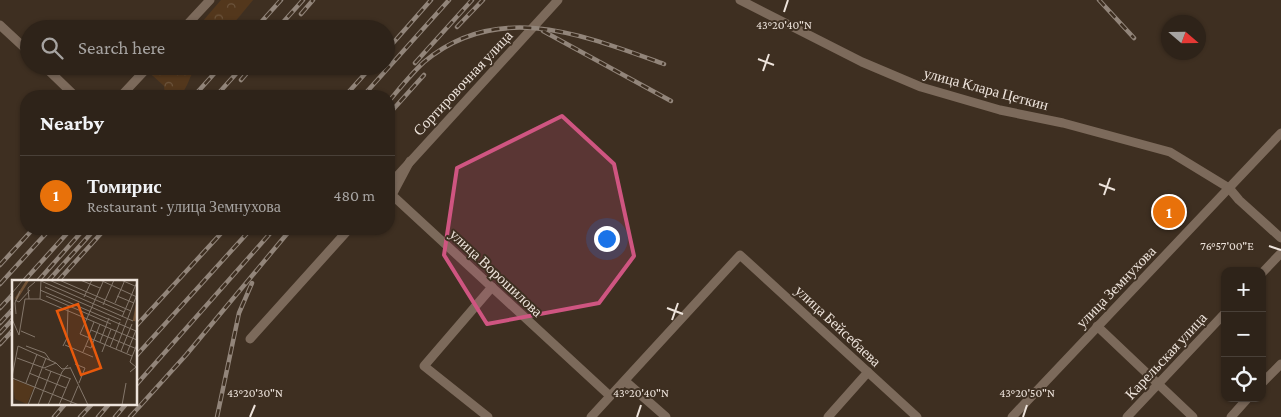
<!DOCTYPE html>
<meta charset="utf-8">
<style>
:root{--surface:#2e2319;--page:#362b22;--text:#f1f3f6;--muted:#a7a4a2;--line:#494038;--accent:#94b7fd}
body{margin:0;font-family:"Crimson Pro",serif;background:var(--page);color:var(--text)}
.controls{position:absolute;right:15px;bottom:15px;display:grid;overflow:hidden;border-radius:10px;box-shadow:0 1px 4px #0004}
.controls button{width:45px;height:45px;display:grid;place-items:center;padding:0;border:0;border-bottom:1px solid var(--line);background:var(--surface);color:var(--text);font:25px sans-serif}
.compass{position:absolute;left:1161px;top:15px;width:45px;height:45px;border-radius:50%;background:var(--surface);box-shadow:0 1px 4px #0004;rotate:110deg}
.you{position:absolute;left:606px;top:238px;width:18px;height:18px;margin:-12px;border:4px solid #fff;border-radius:50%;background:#1a73e8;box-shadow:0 0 0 8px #1a73e833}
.badge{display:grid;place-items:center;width:32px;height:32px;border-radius:50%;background:var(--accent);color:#fff;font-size:16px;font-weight:700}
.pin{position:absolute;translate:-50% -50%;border:2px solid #fff;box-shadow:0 1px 5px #0006}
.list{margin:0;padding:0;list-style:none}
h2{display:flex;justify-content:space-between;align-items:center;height:65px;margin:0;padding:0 20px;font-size:21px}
h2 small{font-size:16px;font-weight:400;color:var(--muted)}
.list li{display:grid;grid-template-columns:32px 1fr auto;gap:15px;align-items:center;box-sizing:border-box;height:80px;padding:0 20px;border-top:1px solid var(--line)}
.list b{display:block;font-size:19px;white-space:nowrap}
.list p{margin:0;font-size:16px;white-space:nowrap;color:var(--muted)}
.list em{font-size:16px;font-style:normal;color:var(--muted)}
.icon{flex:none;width:28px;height:28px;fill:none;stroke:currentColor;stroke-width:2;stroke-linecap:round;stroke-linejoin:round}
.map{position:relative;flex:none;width:1281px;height:417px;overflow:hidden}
.search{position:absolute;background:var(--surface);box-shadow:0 1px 4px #0004;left:20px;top:20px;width:375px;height:55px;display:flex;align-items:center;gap:12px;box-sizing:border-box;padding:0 18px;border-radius:28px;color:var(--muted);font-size:19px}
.panel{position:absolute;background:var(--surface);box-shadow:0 1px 4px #0004;left:20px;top:90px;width:375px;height:145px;border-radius:20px}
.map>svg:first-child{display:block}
</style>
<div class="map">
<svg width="1281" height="417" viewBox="0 0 1281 417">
<defs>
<pattern id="forest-crowns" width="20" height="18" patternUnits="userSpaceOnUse" patternTransform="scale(1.25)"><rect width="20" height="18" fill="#53371c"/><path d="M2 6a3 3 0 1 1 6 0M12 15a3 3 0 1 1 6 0" fill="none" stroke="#6c543c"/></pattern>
</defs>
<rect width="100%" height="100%" fill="#3e2f21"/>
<g fill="url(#forest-crowns)">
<path d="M221 0H253L229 29H196Z"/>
<path d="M161 66H197C188 77 190 84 180 96H165L164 86 152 75Z"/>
</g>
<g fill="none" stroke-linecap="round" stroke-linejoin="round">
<g stroke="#7c6a5b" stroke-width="9">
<path d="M740 0 862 62 921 87 1000 110 1063 123 1170 152 1229 188 1239 200 1281 238"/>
<path d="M0 25 29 52"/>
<path d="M183 29 210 0"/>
<path d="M44 66 75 96"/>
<path d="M121 96 149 66"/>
<path d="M410 161 392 195 610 396"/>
<path d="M389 185 558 0"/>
<path d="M1262 273 1281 253"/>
<path d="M1097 326 1193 417"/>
<path d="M250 339 349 229"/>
<path d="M625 381 666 417"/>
<path d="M1262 383 1281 364"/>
<path d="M488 417 424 366 492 287"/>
<path d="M591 417 740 255 917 417"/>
<path d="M828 417 868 372"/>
<path d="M1012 417 1281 133"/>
<path d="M1127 417 1225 313"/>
<path d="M1231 417 1248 398"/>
</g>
<defs>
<g id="rail">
<path d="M1099 0 1134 38"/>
<path d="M301 14 313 0"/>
<path d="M457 27 483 0"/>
<path d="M255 29 281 0"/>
<path d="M277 29 303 0"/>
<path d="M543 31 671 101"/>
<path d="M386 51 431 0"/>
<path d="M415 63 472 0"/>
<path d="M241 80 253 66"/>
<path d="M194 96 221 66"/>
<path d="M216 96 243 66"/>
<path d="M345 96 372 66"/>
<path d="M363 96 449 0"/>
<path d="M389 101C400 88 412 73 424 62 498 0 583 35 664 64"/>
<path d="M389 114 424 75"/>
<path d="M0 265 33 229"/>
<path d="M24 281 71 229"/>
<path d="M38 281 84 229"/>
<path d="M48 281 95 229"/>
<path d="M58 281 105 229"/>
<path d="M0 284 50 229"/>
<path d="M0 308 14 293"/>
<path d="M0 323 14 308"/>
<path d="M136 326 225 229"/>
<path d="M0 333 12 320"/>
<path d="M0 344 14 329"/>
<path d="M136 356 251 229"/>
<path d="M136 385 274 229"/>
<path d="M54 417 66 403"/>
<path d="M80 417 93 403"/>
<path d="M98 417 110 403"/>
<path d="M115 417 127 403"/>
<path d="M130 417 186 355 291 229"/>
<path d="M217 417 239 313 252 283"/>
</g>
</defs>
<use href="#rail" stroke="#92857a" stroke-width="4.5"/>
<use href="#rail" stroke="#3e2f21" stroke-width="2.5" stroke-dasharray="8" stroke-linecap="butt"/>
</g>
<path fill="#cf5581" fill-opacity="0.2" stroke="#cf5581" stroke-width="4" stroke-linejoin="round" d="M562 116 614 164 634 256 599 303 487 324 444 255 457 168Z"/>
<path fill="none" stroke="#ede3db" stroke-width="2" d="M784 12 788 0M758 59 774 65M763 71 769 54M1099 184 1115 190M1104 195 1110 178M1269 246 1281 250M667 308 683 314M672 320 678 303M250 417 255 405M637 417 641 405M1023 417 1027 405"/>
<g text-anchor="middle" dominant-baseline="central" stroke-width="4" stroke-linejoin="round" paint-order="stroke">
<g font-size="15" fill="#ede3db" stroke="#3e2f21">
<text transform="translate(463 83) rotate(-47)">Сортировочная улица</text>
<text transform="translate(986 89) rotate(15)">улица Клара Цеткин</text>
<text transform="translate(496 273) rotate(43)">улица Ворошилова</text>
<text transform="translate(1116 287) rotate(-46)">улица Земнухова</text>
<text transform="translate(838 326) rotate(43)">улица Бейсебаева</text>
<text transform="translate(1166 356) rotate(-47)">Карельская улица</text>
</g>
</g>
<g transform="translate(12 280)">
<rect width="125" height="125" fill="#3e2f21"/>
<path d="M0 99 22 107 15 124 3 119Z" fill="#53371c"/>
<path fill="none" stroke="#735336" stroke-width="2.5" d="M4 19 16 0M122 41 125 25"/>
<path fill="none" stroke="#84776b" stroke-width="1" d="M37 0 112 32M47 0 119 31M68 0 88 8M88 0 125 17M109 0 123 6M29 1 121 41M91 2 68 54 120 76M33 7 109 40M28 10 124 51M0 13 11 0M34 16 99 44M105 16 122 23M72 17 80 0M17 19 16 8 23 2M28 19 29 1M3 20 7 22 18 10M103 23 113 0M91 25 102 0M4 34 3 23 8 11M110 37 125 2M0 39 7 55M79 50 125 69M9 51 23 57M7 55 13 19H28L125 60M76 57 82 42M88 62 97 38M53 65 81 77M14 66 33 73 38 80M51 66 55 58 56 29M74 66 79 68 88 44M98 67 108 42M104 69 124 17M109 71 120 44M71 72 77 58M90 72 99 49M115 73 124 50M5 78 32 88 44 83M63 84 73 88 67 103M58 87 76 125M33 89 59 99M118 92 124 87 118 82 125 64M17 93 54 108M0 97 6 66 44 83 50 89 58 88M0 98 67 125M14 103 25 74M16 125 34 78M26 125 39 91M36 125 50 92 56 85M47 125 58 99M58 125 66 106M110 125 114 103"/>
<path fill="#e8590c" fill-opacity="0.15" stroke="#e8590c" stroke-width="2.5" d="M66 24 89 88 69 95 45 31Z"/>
<rect width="125" height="125" fill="none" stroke="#ede3db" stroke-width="2.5"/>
</g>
<g font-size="12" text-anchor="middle" fill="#ede3db" stroke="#3e2f21" stroke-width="4" stroke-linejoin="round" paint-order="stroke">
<text x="784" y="29">43°20'40"N</text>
<text x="1227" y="250">76°57'00"E</text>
<text x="255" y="397">43°20'30"N</text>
<text x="641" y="397">43°20'40"N</text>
<text x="1027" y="397">43°20'50"N</text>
</g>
</svg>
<div class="controls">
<button>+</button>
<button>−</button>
<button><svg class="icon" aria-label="locate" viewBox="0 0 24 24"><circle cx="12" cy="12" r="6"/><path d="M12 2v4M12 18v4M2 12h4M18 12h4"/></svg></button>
</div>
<svg class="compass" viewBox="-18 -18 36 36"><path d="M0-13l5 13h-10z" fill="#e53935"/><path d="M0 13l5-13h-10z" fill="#a7a4a2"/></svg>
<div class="you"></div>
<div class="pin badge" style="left:1169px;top:212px;background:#e8710a">1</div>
<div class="search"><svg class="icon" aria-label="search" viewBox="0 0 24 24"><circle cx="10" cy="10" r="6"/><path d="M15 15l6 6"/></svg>Search here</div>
<section class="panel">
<h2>Nearby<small></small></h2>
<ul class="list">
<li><span class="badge" style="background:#e8710a">1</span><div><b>Томирис</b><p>Restaurant · улица Земнухова</p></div><em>480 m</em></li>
</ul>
</section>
</div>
